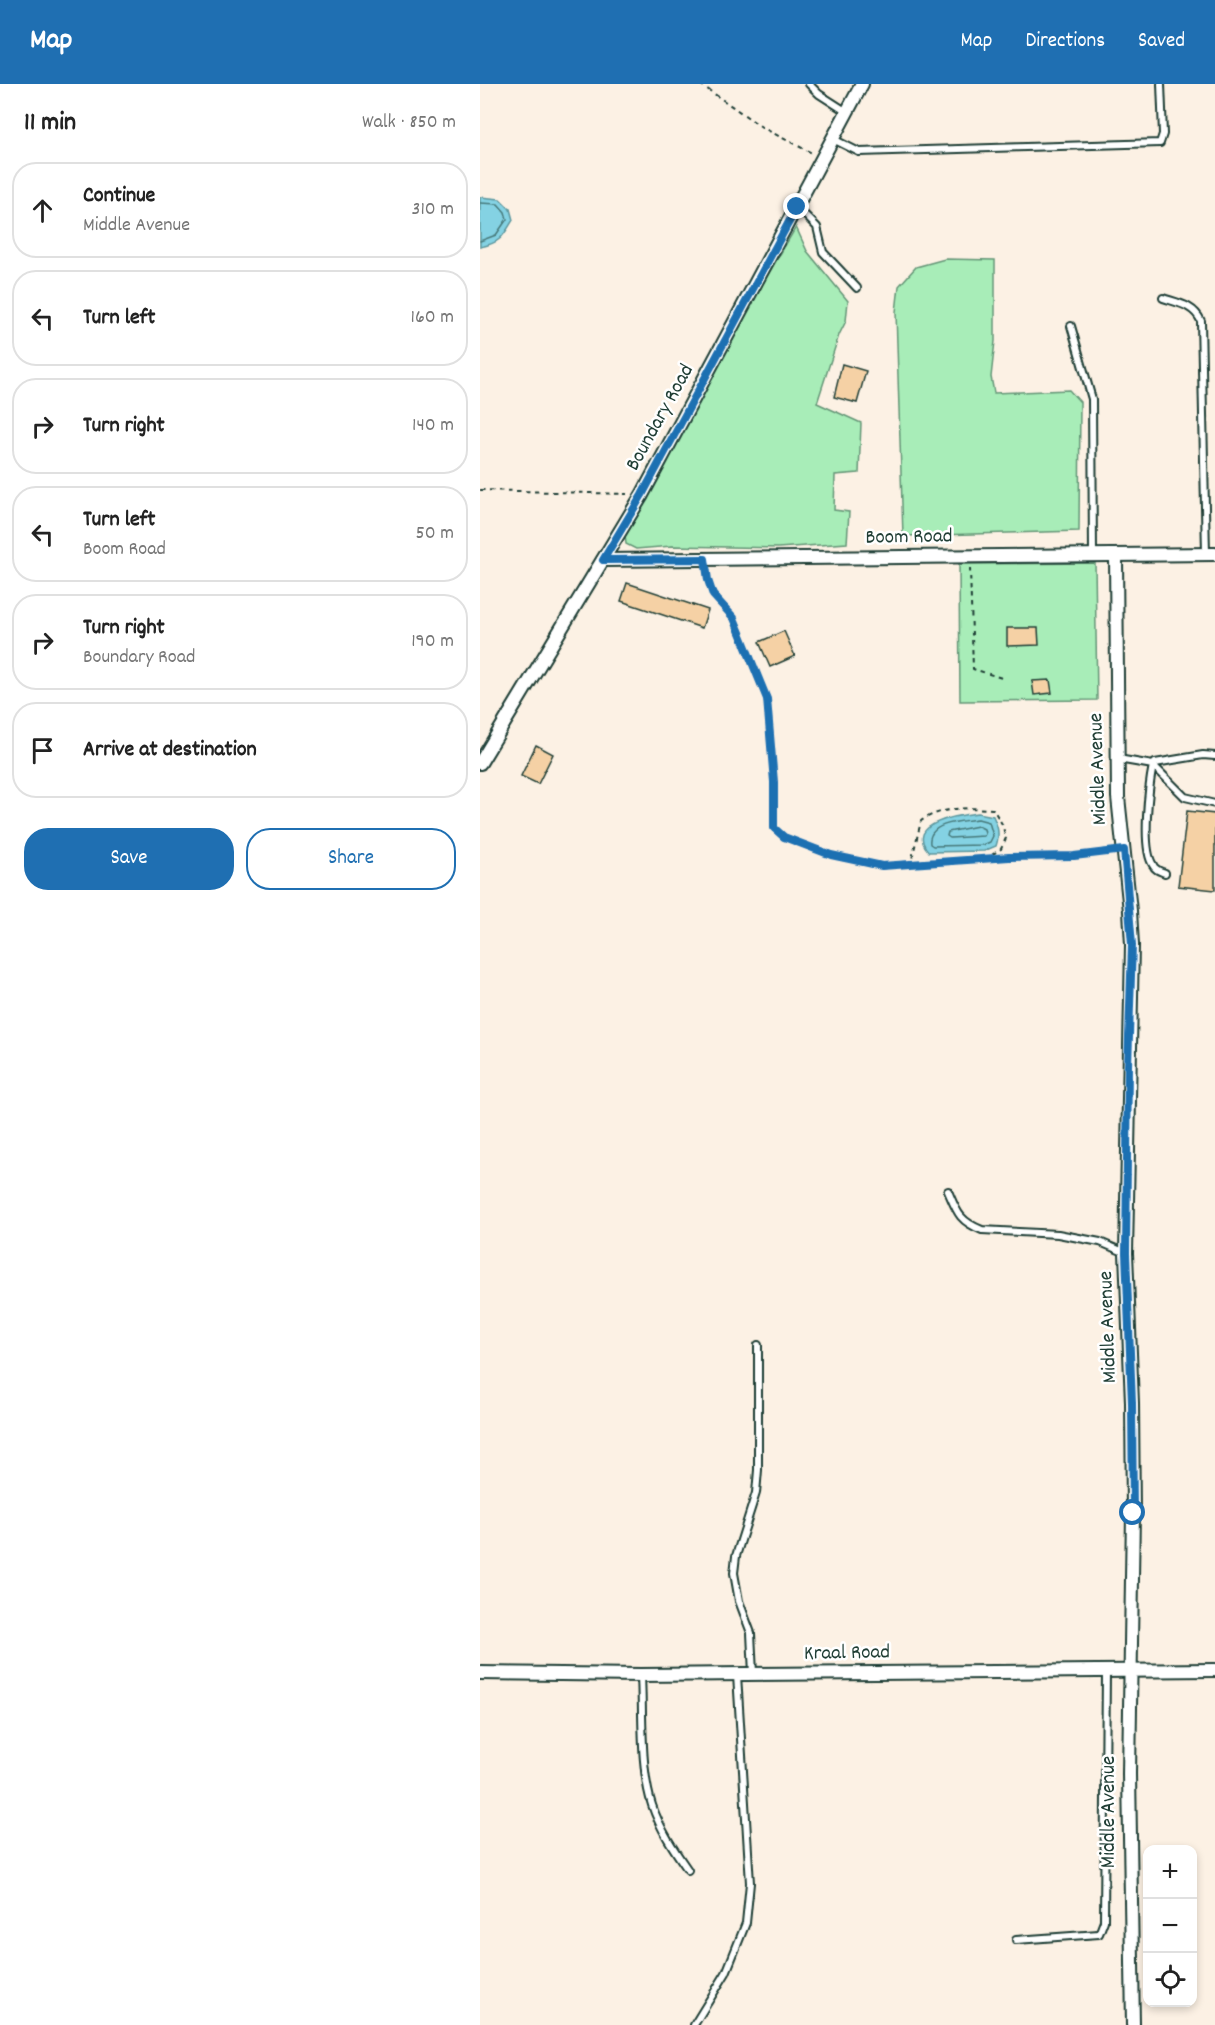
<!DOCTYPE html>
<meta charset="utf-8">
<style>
:root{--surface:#fff;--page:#f6f6f6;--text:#222;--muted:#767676;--line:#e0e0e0;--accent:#1f6fb2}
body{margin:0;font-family:Dekko,sans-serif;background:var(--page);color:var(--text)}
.controls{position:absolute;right:18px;bottom:18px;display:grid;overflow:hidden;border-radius:12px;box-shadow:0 3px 9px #0003}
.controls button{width:54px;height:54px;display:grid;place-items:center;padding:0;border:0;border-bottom:2px solid var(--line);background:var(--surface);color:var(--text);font:30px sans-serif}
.stop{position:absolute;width:18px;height:18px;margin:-14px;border:4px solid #1f6fb2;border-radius:50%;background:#fff}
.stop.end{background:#1f6fb2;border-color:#fff;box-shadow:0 2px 6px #0008}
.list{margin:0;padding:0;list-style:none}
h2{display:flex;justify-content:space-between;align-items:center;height:78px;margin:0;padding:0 24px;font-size:26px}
h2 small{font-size:20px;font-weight:400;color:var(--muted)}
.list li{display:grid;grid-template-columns:39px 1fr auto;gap:18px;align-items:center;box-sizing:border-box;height:96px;margin:0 12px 12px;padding:0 12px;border:2px solid var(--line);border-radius:24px}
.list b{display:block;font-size:22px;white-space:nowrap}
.list p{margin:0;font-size:20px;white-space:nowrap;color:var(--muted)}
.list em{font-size:20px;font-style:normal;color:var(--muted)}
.actions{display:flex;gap:12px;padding:18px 24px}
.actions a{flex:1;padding:14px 0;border:2px solid var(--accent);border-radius:24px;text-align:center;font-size:21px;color:var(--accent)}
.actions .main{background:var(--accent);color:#fff}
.icon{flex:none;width:33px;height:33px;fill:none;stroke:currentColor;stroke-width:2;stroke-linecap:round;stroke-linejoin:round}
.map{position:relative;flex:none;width:735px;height:1941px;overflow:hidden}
header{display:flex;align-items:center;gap:36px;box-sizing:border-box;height:84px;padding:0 30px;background:var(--accent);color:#fff}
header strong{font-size:28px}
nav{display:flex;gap:33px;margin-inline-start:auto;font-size:21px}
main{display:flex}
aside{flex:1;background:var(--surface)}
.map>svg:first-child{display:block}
</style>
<header>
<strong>Map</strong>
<nav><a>Map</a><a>Directions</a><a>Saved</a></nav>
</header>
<main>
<aside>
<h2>11 min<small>Walk · 850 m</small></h2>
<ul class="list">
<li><svg class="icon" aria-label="ahead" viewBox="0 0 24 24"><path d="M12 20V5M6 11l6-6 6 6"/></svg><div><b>Continue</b><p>Middle Avenue</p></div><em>310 m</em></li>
<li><svg class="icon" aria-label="left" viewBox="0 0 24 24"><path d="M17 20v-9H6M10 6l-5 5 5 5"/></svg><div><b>Turn left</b></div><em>160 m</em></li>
<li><svg class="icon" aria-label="right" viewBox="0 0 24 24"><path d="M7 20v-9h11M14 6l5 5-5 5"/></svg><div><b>Turn right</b></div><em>140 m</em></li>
<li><svg class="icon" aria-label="left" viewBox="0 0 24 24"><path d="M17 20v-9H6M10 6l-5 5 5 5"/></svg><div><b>Turn left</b><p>Boom Road</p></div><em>50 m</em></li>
<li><svg class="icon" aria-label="right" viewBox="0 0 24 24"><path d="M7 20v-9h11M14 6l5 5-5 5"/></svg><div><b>Turn right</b><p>Boundary Road</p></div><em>190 m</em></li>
<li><svg class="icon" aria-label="arrive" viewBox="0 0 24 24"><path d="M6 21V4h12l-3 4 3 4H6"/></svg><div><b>Arrive at destination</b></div></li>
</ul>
<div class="actions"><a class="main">Save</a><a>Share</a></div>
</aside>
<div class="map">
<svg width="735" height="1941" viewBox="0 0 735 1941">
<rect width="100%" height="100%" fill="#fcf1e4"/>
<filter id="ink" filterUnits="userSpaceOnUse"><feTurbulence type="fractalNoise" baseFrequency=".0167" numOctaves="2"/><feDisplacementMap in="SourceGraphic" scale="12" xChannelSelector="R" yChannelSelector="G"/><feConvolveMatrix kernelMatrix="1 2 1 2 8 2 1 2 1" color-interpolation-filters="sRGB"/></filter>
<g filter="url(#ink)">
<g fill="#a8edb8" stroke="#649576" stroke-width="1.5">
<path d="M316 143 327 167 368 217 366 237 359 251 337 319 381 339 379 389 355 391 354 426 369 428 367 459 298 464 192 462 156 465 146 460 145 451 248 259Z"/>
<path d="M465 175 515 176V257L511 293 514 309 589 306 600 318 599 447 423 452 416 228 419 202 436 183Z"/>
<path d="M615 479 617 616 480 617 479 480Z"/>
</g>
<g fill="#84d2e3" stroke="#5c969d" stroke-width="1.5">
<path d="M0 113 20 115 30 125 33 136C23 153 20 159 0 163Z"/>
<path d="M498 729 513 732C518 743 520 750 516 762L504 767 449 768C423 739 480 731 498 729Z"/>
</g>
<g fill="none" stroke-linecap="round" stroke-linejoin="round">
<g stroke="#47797a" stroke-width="1.5">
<path d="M0 119 18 120 25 128 27 135 16 151 0 157"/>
<path d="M498 735 509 738 513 752 510 758 503 761 453 762 450 760C447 738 482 737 498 735Z"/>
<path d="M498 742 504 745 505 750 504 752 470 754 467 752 468 748Z"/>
</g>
</g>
<g fill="#f5d1a5" stroke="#1f3d34" stroke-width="1.5">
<path d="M362 280 386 287 377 319 354 313Z"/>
<path d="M147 499 228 526 222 544 141 517Z"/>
<path d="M527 544H558L559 561 527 562Z"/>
<path d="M304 547 315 572 290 583 279 558Z"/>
<path d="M570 596 572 609 554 611 552 597Z"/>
<path d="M56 661 73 670 58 700 41 692Z"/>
<path d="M707 727 735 730V806L698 802Z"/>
</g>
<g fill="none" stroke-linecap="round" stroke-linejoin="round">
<defs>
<g id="lane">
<path d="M329 0 339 10 367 28"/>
<path d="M353 55 379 68 680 59 683 50 681 0"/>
<path d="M317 123 337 143 343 168 377 204"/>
<path d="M683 214C698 219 714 221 721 237L726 470"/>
<path d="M591 242 612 315 613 471"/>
<path d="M638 675 673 681 705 713 735 720"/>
<path d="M685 789C680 787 675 786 673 781 661 764 669 701 673 681L675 679 723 671 735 672"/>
<path d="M468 1107C477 1128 479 1137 502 1146L578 1150 620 1158 646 1169"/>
<path d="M273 1590 271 1549 259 1517 254 1489 256 1472 276 1409 278 1386V1261"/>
<path d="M161 1591C163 1630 160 1685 172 1721 180 1745 194 1766 208 1786"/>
<path d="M536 1856 619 1850 624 1837 626 1587"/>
<path d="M214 1941 246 1889 266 1839 270 1799 257 1591"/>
</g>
<g id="street">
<path d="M636 472 638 713 650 827 652 861 646 1169 652 1319 653 1429 649 1690 653 1941"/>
<path d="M123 476 735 470"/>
<path d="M0 679 162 411 382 0"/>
<path d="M0 1589 161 1591 735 1586"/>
</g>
</defs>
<use href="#lane" stroke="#1f3d34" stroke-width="10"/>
<use href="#street" stroke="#1f3d34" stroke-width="16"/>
<g stroke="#1f3d34" stroke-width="2" stroke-dasharray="4.5 4.5" stroke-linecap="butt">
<path d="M220 0 283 44 332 69"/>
<path d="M0 406 147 410"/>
<path d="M490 484 493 585 525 595"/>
<path d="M227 487 233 511 254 534 287 615 294 698V743L304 753 351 771 402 782 431 779 441 737C463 722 488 724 513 725L522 740 526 754 521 765 507 774 431 779"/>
<path d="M510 774 594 772 630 767"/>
</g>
<use href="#lane" stroke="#fff" stroke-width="6"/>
<use href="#street" stroke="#fff" stroke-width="12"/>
</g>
</g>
<g fill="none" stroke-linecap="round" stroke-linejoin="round" filter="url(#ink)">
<path stroke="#1f6fb2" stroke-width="8" d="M317 123 162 411 123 476 225 475 228 496 233 511 254 534 287 615 294 698V744L304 753 351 771 402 782 529 773 594 772 644 766 652 861 648 982 646 1169 652 1319 653 1429"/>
</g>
<g text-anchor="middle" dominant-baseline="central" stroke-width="5" stroke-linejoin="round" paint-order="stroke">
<g font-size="21" fill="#1f3d34" stroke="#fff">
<text transform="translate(181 334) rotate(-61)">Boundary Road</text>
<text transform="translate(429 454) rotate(-1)">Boom Road</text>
<text transform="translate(619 685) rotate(-92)">Middle Avenue</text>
<text transform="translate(629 1243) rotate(-92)">Middle Avenue</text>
<text transform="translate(367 1570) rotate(-1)">Kraal Road</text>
<text transform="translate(630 1728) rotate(-90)">Middle Avenue</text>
</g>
</g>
</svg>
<div class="controls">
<button>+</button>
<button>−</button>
<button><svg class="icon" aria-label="locate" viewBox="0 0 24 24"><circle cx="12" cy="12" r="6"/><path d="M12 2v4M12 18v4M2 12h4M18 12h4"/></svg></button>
</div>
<div class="stop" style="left:653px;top:1429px"></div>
<div class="stop end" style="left:317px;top:123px"></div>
</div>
</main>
